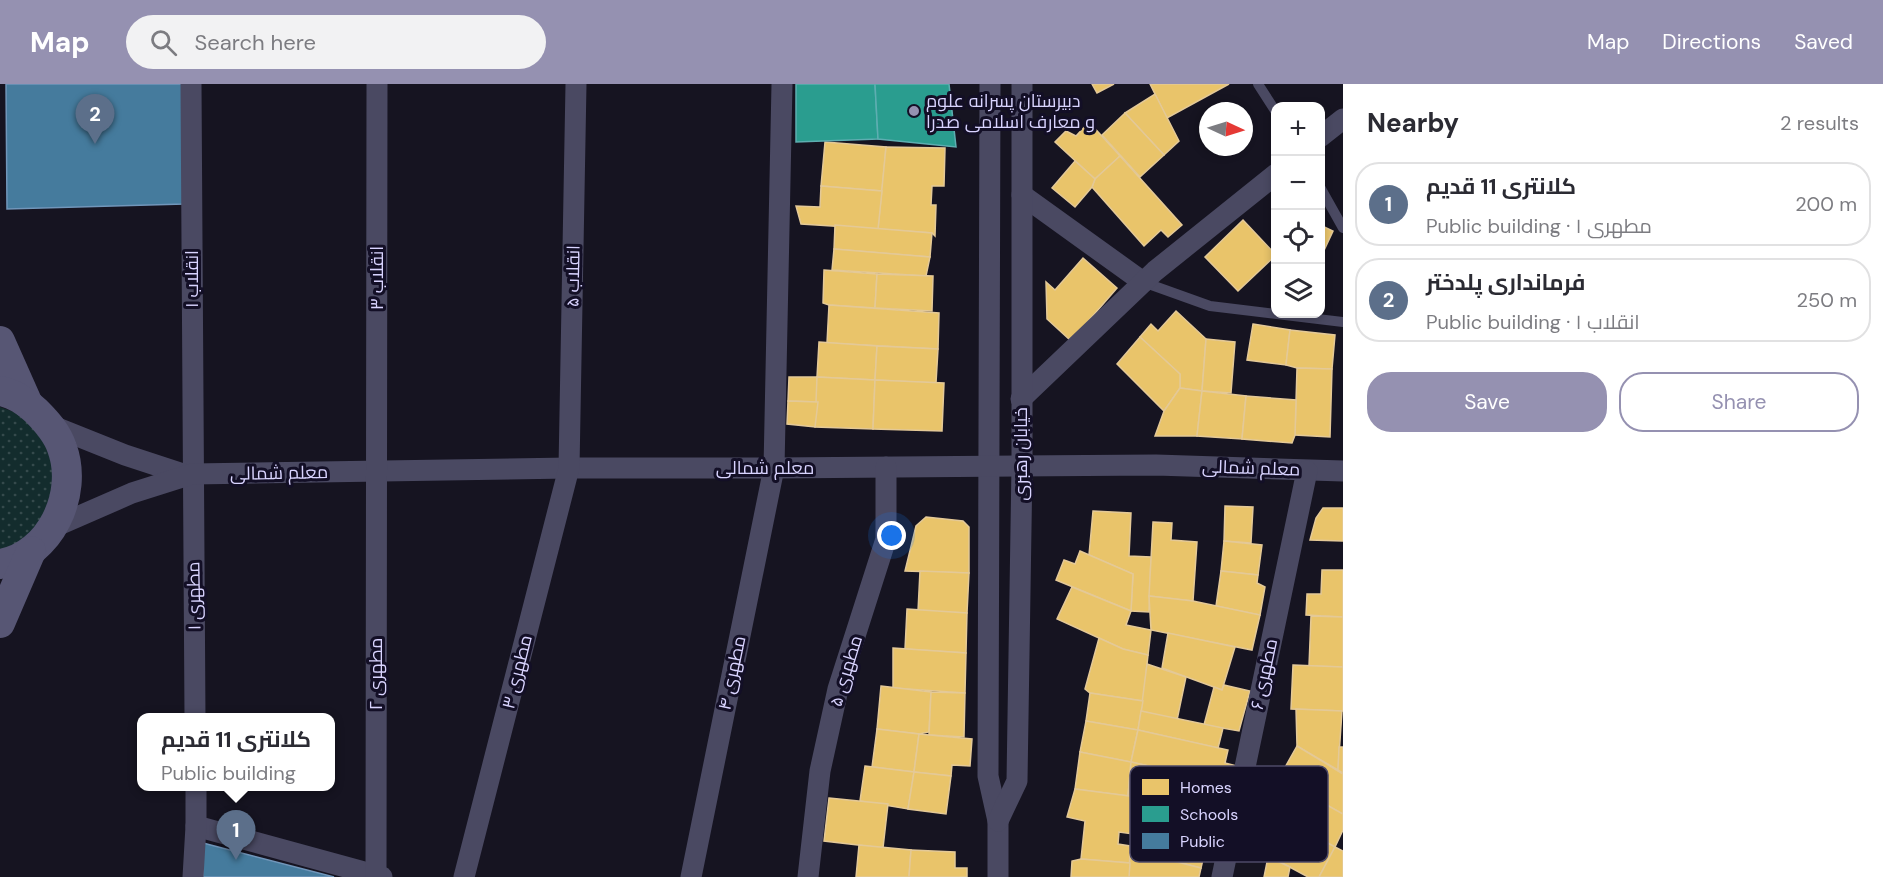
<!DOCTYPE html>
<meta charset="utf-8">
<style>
:root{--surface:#fff;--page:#f2f2f3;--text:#2b2b33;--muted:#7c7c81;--line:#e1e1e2;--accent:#9591b1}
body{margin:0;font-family:"DM Sans",Cairo,sans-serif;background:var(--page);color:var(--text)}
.controls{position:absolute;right:18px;top:18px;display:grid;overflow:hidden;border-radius:12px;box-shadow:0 3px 9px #0003}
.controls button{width:54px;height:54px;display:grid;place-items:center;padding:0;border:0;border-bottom:2px solid var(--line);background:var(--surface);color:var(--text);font:30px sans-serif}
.compass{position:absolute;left:1199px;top:18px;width:54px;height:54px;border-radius:50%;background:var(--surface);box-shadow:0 3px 9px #0003;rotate:94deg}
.you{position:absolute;left:892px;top:452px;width:21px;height:21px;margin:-15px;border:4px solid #fff;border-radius:50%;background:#1a73e8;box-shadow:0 0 0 9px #1a73e833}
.badge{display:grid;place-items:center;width:39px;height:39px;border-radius:50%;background:var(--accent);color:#fff;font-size:20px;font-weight:700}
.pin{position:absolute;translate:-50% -50px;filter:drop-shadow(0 2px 3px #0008)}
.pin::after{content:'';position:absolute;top:32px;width:21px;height:18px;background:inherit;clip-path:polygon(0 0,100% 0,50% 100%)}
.popup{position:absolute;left:137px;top:629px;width:198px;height:78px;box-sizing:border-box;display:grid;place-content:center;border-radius:12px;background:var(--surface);filter:drop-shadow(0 2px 4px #0005);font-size:20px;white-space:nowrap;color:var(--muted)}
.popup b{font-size:22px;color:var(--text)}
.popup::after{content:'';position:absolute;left:50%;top:100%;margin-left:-12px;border:12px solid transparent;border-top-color:var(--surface)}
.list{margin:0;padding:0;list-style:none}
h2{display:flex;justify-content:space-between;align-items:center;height:78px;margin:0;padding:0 24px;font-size:26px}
h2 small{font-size:20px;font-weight:400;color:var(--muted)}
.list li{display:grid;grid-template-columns:39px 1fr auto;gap:18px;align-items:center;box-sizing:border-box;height:84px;margin:0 12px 12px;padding:0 12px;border:2px solid var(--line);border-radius:24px}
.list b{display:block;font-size:22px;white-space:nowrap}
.list p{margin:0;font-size:20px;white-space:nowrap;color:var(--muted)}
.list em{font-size:20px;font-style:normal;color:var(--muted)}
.actions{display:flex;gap:12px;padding:18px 24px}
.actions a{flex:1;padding:14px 0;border:2px solid var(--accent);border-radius:24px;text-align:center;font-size:21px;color:var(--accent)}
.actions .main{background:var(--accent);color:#fff}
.icon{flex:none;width:33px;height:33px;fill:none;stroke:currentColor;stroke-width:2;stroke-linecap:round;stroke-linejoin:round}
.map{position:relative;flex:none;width:1343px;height:793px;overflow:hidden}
header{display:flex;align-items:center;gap:36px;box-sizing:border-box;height:84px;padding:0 30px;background:var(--accent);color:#fff}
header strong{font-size:28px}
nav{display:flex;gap:33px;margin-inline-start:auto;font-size:21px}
.search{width:420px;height:54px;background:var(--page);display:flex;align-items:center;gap:15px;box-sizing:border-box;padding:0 21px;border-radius:33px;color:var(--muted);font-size:22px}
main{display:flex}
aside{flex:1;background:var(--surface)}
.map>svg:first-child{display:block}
</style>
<header>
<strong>Map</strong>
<div class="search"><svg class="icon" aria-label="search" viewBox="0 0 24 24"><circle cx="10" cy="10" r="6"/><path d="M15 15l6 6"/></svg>Search here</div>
<nav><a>Map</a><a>Directions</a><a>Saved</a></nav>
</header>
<main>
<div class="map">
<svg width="1343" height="793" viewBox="0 0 1343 793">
<defs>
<pattern id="grass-dots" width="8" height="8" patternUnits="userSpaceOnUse" patternTransform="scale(1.5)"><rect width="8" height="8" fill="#132c2d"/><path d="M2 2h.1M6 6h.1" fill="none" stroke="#354a4c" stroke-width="1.8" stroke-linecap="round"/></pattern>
</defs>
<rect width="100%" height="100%" fill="#161421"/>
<path fill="url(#grass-dots)" d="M0 323 17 329 37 346 51 368 57 393 43 442 0 473Z"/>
<g fill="#e9c46a" stroke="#e4c997" stroke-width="1.5">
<path d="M1092 0H1114L1097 9Z"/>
<path d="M1150 0H1229L1167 34Z"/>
<path d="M1155 10 1179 57 1164 71 1125 29Z"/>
<path d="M1125 29 1164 71 1140 93 1102 51Z"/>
<path d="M1089 38 1120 72 1095 95 1055 58 1066 47 1076 52Z"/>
<path d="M825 58 886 63 882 107 821 102Z"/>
<path d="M886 63 945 64 944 102H932L931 121H936L935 152 932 149 878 145Z"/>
<path d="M1120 72 1182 141 1168 153 1161 146 1144 162 1092 103 1095 95Z"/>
<path d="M1075 77 1095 95 1092 103 1075 123 1052 104Z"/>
<path d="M821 102 882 107 878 145 801 140 796 122 820 123Z"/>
<path d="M1243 136 1276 171 1238 207 1205 173Z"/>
<path d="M835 141 932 149 930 173 834 165Z"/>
<path d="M1320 141 1333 147 1320 175Z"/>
<path d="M834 165 930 173 926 192 832 186Z"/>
<path d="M1083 174 1117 204 1071 257 1047 235 1046 198 1055 206Z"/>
<path d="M824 186 877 190 875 224 829 221 823 219Z"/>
<path d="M877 190 933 192 932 227 875 224Z"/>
<path d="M829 221 939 229 938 265 827 259Z"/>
<path d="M1176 227 1206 255 1202 307 1180 304V290L1140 253 1151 240 1158 247Z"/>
<path d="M1253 240 1290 246 1286 281 1247 276Z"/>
<path d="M1290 246 1335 251 1332 285 1297 284 1286 281Z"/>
<path d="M1140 253 1180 290V304L1164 327 1117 280Z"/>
<path d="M1206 255 1235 258 1231 309 1202 307Z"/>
<path d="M819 258 877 262 875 296 817 293Z"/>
<path d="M877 262 938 265 936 299 875 296Z"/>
<path d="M1297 284 1332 285 1330 353 1295 351Z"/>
<path d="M789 293H817L818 318 788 317Z"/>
<path d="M817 293 875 296 873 345 815 343Z"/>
<path d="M875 296 944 299 942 347 873 345Z"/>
<path d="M1180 304 1202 307 1197 352H1155L1164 327Z"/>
<path d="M1202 307 1246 312 1242 355 1197 352Z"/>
<path d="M1246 312 1296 316 1295 351 1292 359 1242 355Z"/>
<path d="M788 317 818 318 815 343 787 340Z"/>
<path d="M1225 422 1253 423 1251 459 1224 457Z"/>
<path d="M1323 424H1343V457L1310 456 1316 434Z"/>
<path d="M1093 427 1131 429 1129 472 1151 473 1149 528 1131 527 1133 490 1089 471Z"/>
<path d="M926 433 963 437 969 443V489L905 487 916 442Z"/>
<path d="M1153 438 1172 439 1171 456 1197 458 1193 517 1149 512Z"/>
<path d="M1224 457 1262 461 1258 491 1221 487Z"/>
<path d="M1080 467 1133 490 1131 527 1056 496 1064 476 1075 480Z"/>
<path d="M1322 486H1343V533L1306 531 1307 510H1321Z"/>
<path d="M920 487 969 489 967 529 918 527Z"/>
<path d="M1221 487 1258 491 1257 499 1265 503 1260 531 1216 522Z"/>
<path d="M1072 503 1131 527 1126 541 1151 546 1148 571 1123 565 1057 535Z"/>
<path d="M1149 512 1193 517 1260 531 1252 566 1151 546Z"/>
<path d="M907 525 967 529 966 569 905 565Z"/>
<path d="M1311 532 1343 533V583L1309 582Z"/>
<path d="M1168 549 1235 563 1222 606 1162 584Z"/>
<path d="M1099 554 1123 565 1148 571 1143 617 1090 609 1085 605Z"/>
<path d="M893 564 966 569 965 609 893 604Z"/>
<path d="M1147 580 1186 593 1177 636 1141 627Z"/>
<path d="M1293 581 1343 583V627L1291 625Z"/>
<path d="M1224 601 1250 607 1239 647 1204 641 1214 603 1222 606Z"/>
<path d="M881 602 931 608 929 648 919 650 877 645Z"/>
<path d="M931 608 965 609 964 653 929 651Z"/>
<path d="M1090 609 1143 617 1138 646 1086 637Z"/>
<path d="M1296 625 1342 627 1338 686 1297 662Z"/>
<path d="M1141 627 1223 644 1218 664 1138 646Z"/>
<path d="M1086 637 1138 646 1131 678 1080 668Z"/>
<path d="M877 645 919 650 914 688 872 683Z"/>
<path d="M1138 646 1228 666 1225 679 1237 682 1233 701 1131 678Z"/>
<path d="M919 650 972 655 970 682 952 681 951 692 914 688Z"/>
<path d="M1297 662 1343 690V730L1279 694Z"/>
<path d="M1339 663H1343V689L1338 686Z"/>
<path d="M1080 668 1131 678 1128 712 1075 705Z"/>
<path d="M1131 678 1226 699 1212 736 1158 722 1128 712Z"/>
<path d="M865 682 914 688 908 725 860 717Z"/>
<path d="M914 688 951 692 946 730 908 725Z"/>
<path d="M1291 701 1343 730V746L1335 763 1282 734Z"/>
<path d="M1075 705 1137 713 1133 750 1119 748 1118 760 1130 762V779L1081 775 1085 737 1067 733Z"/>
<path d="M829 714 888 720 883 764 824 757Z"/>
<path d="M1158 722 1212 736 1201 784 1146 770Z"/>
<path d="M1282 734 1335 763 1319 793H1308L1273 774Z"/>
<path d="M859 761 911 766 909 793H856Z"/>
<path d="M1335 763 1343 767V793H1319Z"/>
<path d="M911 766 955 768V784H967V793H909Z"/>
<path d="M1130 766 1201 784 1199 793H1129Z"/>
<path d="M1268 773 1290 783 1288 793H1264Z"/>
<path d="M1081 775 1130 779 1129 793H1071L1072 777Z"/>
</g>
<g fill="#2a9d8f" stroke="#5eaeb1" stroke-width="1.5">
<path d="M796 0H875L878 55 796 58Z"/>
<path d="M875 0H949L956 63 878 55Z"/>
</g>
<g fill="#457b9d" stroke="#7196ba" stroke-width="1.5">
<path d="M6 0H183L184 120 7 125Z"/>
<path d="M203 759 334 793H203Z"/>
</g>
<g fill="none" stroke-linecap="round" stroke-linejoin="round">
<g stroke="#4a4962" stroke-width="10">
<path d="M1258 0 1276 28"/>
<path d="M1320 103 1343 144"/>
<path d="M1143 198 1210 222 1343 238"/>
</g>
<g stroke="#4a4962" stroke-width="21">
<path d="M191 0 195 634"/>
<path d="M990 0 988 692 998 737V793"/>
<path d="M1320 53 1343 35"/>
<path d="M1022 111 1143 198"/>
<path d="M1021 315 1155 187 1276 90"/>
<path d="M50 341 125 371 186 391"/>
<path d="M52 444 132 409 192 390 569 384H774L1156 381 1343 387"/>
<path d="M998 737 1017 697 1022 381V0"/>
<path d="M196 742 382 793"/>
<path d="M376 791 377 0"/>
<path d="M193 793 196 742V702"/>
<path d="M464 793 569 384 576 0"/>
<path d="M691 793 774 384 782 0"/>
<path d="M808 793 820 687 838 605 886 455V383"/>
<path d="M1222 793 1307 387"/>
</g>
<g stroke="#575674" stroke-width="30">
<path d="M0 257 28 320"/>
<path d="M0 307C13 309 27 318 36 327 47 338 57 349 62 364 79 410 50 472 0 480"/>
<path d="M0 539 31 467"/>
</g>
</g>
<circle fill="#9591b1" stroke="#130f26" stroke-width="2" cx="914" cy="27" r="6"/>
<g text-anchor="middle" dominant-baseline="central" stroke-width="6" stroke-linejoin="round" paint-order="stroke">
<g font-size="18" fill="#d9d4ff" stroke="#130f26" text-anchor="start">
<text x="926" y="17">دبیرستان پسرانه علوم<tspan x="926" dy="21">و معارف اسلامی صدرا</tspan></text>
</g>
<g font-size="18" fill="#d9d4ff" stroke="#130f26">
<text transform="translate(573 192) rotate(-89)">انقلاب ۵</text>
<text transform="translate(377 194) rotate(-90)">انقلاب ۳</text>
<text transform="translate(192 195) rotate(-90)">انقلاب ۱</text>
<text transform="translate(1021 370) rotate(-90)">خیابان رهبری</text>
<text x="765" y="384">معلم شمالی</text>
<text transform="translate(1251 384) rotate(2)">معلم شمالی</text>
<text transform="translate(279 389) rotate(-1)">معلم شمالی</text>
<text transform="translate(194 512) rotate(-91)">مطهری ۱</text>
<text transform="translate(846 587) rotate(-73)">مطهری ۵</text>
<text transform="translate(517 588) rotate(-76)">مطهری ۳</text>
<text transform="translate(732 589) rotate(-78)">مطهری ۴</text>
<text transform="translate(376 590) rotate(-90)">مطهری ۲</text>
<text transform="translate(1264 590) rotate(-78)">مطهری ۶</text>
</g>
</g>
<rect x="1130" y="682" width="198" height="96" rx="9" fill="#130f26" stroke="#4e4a67" stroke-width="1.5"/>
<rect x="1142" y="695" width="27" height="16" fill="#e9c46a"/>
<rect x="1142" y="722" width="27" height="16" fill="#2a9d8f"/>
<rect x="1142" y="749" width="27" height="16" fill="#457b9d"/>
<g font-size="16" fill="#d9d4ff">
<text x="1180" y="709">Homes</text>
<text x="1180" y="736">Schools</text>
<text x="1180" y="763">Public</text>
</g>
</svg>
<div class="controls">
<button>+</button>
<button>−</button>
<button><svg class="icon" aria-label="locate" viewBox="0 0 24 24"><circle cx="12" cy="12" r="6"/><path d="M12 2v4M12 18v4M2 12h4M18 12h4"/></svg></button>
<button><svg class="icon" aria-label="layers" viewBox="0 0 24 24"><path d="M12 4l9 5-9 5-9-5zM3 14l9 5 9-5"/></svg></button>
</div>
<svg class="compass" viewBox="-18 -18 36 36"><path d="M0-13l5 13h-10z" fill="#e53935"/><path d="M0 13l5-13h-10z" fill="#7c7c81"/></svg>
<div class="you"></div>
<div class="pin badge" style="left:236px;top:776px;background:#5c6f8a">1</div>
<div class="popup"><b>کلانتری 11 قدیم</b>Public building</div>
<div class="pin badge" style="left:95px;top:60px;background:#5c6f8a">2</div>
</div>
<aside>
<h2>Nearby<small>2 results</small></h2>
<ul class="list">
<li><span class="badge" style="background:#5c6f8a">1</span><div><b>کلانتری 11 قدیم</b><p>Public building · مطهری ۱</p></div><em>200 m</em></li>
<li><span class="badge" style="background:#5c6f8a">2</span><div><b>فرمانداری پلدختر</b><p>Public building · انقلاب ۱</p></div><em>250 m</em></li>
</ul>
<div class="actions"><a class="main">Save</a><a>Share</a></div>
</aside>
</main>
